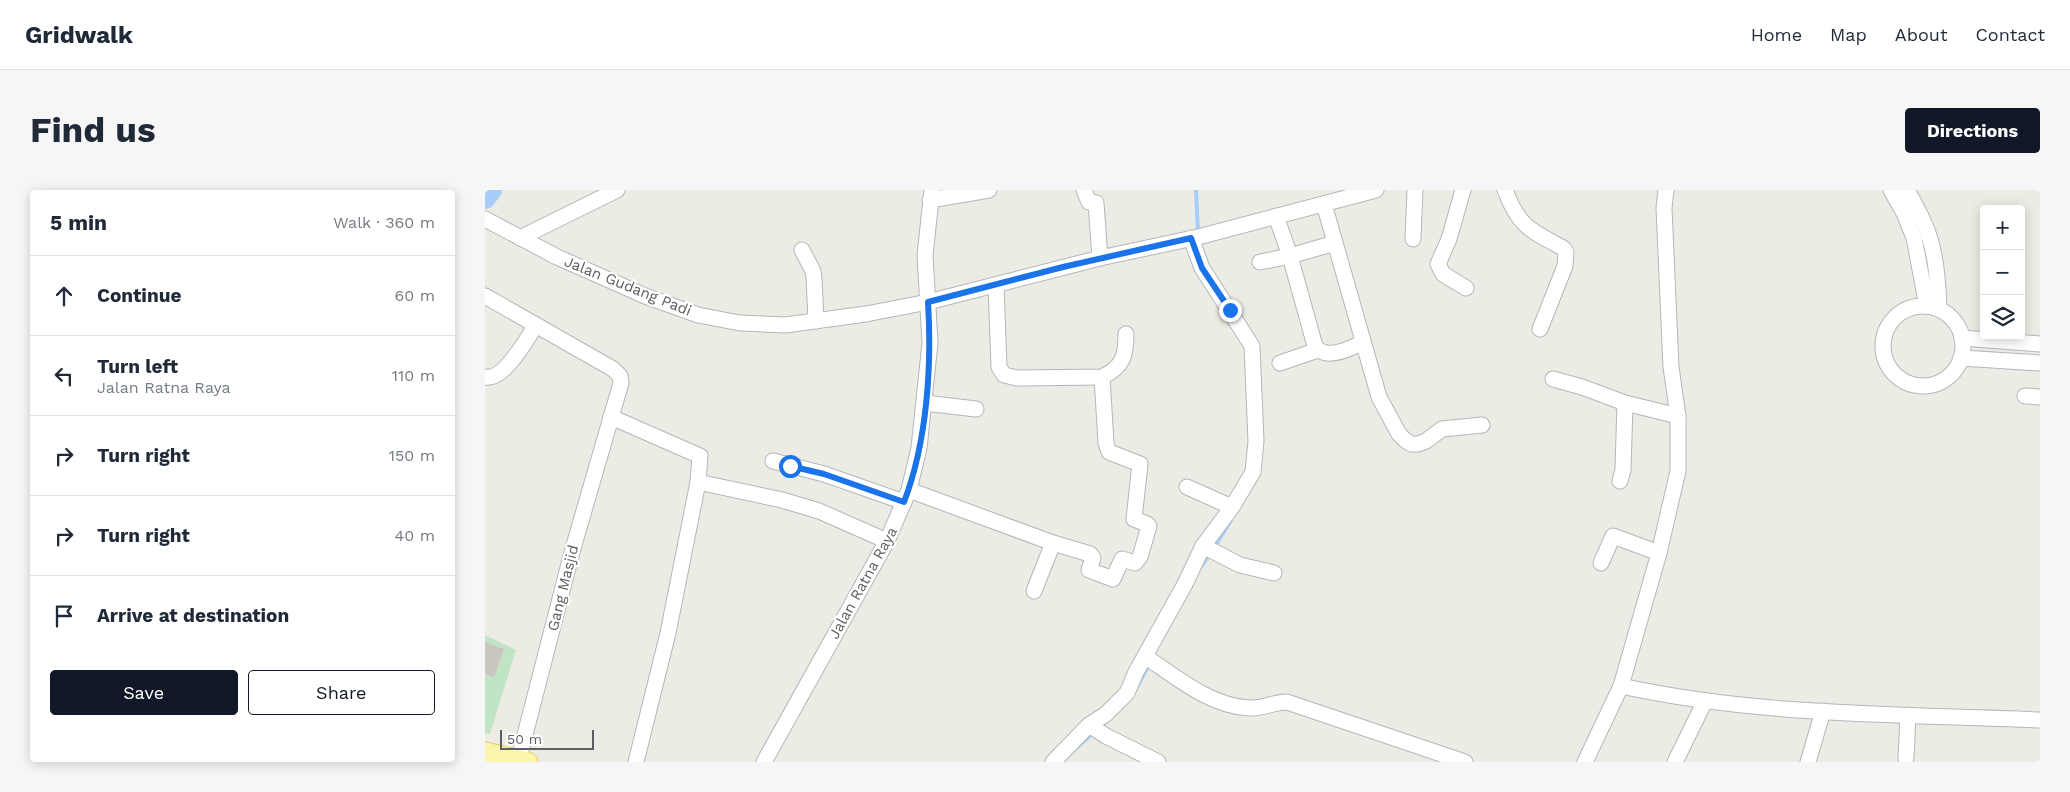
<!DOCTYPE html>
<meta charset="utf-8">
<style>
:root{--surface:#fff;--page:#f6f6f7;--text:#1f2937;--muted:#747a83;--line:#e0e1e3;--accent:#111827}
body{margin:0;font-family:"Work Sans",sans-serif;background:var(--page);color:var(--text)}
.controls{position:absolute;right:15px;top:15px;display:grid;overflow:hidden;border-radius:5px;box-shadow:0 2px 12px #0003}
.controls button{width:45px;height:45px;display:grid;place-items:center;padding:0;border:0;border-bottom:1px solid var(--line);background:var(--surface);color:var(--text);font:25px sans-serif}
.scale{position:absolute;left:15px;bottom:12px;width:94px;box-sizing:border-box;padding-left:5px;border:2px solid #5c5e63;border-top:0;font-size:14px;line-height:18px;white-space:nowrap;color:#5c5e63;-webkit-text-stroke:4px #fff;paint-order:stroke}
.stop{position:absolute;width:15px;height:15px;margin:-11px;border:4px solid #1a73e8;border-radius:50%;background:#fff}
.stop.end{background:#1a73e8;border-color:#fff;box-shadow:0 1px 5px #0008}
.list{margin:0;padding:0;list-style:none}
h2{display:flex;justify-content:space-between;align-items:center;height:65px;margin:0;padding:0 20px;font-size:21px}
h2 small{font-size:16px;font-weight:400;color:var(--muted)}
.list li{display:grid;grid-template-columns:32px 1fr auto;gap:15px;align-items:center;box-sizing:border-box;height:80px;padding:0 20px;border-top:1px solid var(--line)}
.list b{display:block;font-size:19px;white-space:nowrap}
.list p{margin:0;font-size:16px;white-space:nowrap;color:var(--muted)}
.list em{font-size:16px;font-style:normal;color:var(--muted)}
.actions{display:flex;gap:10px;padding:15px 20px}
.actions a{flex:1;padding:11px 0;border:1px solid var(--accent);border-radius:5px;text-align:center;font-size:18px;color:var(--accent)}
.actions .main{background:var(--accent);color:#fff}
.icon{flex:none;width:28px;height:28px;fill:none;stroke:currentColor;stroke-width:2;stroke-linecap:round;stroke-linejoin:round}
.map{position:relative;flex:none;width:1555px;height:572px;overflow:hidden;border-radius:5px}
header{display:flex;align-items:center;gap:30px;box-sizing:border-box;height:70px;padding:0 25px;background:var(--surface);border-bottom:1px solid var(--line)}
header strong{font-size:24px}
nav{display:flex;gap:28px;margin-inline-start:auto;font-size:18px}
.intro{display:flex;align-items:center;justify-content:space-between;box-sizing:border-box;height:120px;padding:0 30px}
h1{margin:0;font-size:35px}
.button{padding:12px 22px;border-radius:5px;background:var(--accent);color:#fff;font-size:18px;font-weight:700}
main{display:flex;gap:30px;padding:0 30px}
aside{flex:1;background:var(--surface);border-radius:5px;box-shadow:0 2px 12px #0003}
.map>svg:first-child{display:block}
</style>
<header>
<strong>Gridwalk</strong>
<nav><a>Home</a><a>Map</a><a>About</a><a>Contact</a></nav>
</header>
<div class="intro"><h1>Find us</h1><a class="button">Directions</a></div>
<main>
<aside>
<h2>5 min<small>Walk · 360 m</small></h2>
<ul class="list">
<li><svg class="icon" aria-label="ahead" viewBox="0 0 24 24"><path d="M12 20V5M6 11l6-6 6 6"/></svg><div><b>Continue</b></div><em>60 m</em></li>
<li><svg class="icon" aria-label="left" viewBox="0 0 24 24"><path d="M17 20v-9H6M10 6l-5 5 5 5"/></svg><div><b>Turn left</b><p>Jalan Ratna Raya</p></div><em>110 m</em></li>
<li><svg class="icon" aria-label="right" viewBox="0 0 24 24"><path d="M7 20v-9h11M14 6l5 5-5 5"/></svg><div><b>Turn right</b></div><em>150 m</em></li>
<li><svg class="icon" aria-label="right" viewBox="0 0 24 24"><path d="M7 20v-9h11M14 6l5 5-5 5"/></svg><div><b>Turn right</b></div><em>40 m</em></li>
<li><svg class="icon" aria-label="arrive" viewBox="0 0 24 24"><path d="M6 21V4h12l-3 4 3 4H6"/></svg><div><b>Arrive at destination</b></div></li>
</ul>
<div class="actions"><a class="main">Save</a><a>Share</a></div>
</aside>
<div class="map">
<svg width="1555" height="572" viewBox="0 0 1555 572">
<rect width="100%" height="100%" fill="#edece4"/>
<path fill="#c1e4c4" d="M0 445 31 460 5 544 0 543Z"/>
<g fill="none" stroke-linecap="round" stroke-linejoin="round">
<g stroke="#a7cefa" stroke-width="4">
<path d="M711 0 713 44"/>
<path d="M729 358 746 330"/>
<path d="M714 379 725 364"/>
<path d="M653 495 664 474"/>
<path d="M589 560 608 543"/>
</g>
<path stroke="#a7cefa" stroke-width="22" d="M0 8 6 0"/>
</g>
<path fill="#c9c6c0" stroke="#d2cec2" d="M0 452 19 459 9 487 0 484Z"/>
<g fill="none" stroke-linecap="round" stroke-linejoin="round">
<defs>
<g id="minor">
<path d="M599 0 604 12 611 13 615 68"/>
<path d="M978 0 964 49 953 74 958 84 981 98"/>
<path d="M1020 0C1034 37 1045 40 1078 58L1081 62 1080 76 1055 139"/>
<path d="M1406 0 1419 23 1429 48 1442 116"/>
<path d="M1422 0C1428 11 1435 23 1440 35 1451 61 1453 91 1454 119"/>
<path d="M445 10 504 0"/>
<path d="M839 14 894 207 914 244 920 250 926 254H933L941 251 957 239 997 235"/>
<path d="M791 26 805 66 830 156C840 171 865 159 878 152"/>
<path d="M0 29 72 67 160 106 213 125 255 133 300 135 381 124 443 112 615 68 713 47 891 0"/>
<path d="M35 48 132 0"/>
<path d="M928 49 930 0"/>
<path d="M317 60 328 81 329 88 331 131"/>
<path d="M775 72 805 66 850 53"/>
<path d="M511 95 514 177 519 185 532 188 617 187C638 177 641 166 641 144"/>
<path d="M0 106 128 179 135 186 136 193 87 362 33 572"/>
<circle cx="1438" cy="156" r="40"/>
<path d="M1477 148 1555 154"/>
<path d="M1476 168 1555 173"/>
<path d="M795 173 833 160"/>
<path d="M0 187C19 191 41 150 51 135"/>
<path d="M1068 189 1097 197 1140 213 1193 226"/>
<path d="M1540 206 1555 207"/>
<path d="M440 213 491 219"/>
<path d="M126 227 215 266 213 292 183 443 151 572"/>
<path d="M288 271 339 284 419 312"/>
<path d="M1135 291 1138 280 1140 213"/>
<path d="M213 292 297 310 334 321 402 351"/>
<path d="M702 297 747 317"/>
<path d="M424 300 568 353 605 364 608 368 604 380 628 389 637 369 650 373 655 367 664 336 662 334 649 329 655 274 624 262 621 253 617 187"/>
<path d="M718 356 755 375 789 383"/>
<path d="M1116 373 1128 346 1174 363"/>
<path d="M549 401 568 353"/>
<path d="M661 467C691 487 725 516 764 518 777 519 788 512 802 512L980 572"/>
<path d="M1136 496C1273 526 1416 524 1555 530"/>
<path d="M604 535 621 546 673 572"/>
<path d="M1421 568 1423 525"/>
<path d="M279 572 402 351 424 300 434 258 445 153 440 65 447 0"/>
<path d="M568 572 604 535 621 524 642 503 651 482 700 394 718 356 747 317 768 282 771 251 767 156 717 78 706 48"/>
<path d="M1100 572 1136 496 1174 363 1193 281V226L1186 177 1179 18 1181 0"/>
<path d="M1190 572 1220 511"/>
<path d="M1323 572 1338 521"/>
</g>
<path id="major" d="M0 562 43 572"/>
</defs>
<use href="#minor" stroke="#b4b6ba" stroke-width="17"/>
<use href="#major" stroke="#ead060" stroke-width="21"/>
<use href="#minor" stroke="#fff" stroke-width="15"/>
<use href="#major" stroke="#fbf5ac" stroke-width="19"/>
</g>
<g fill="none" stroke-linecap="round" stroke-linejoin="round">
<path stroke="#1a73e8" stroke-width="6" d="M305 276 339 284 419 312C442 252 447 176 443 112L578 77 706 48 717 78 745 120"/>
</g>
<g text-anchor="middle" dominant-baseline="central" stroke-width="4.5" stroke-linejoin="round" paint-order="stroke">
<g font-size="15" fill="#5c5e63" stroke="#fff">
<text transform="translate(143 96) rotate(22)">Jalan Gudang Padi</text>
<text transform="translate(378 393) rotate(-61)">Jalan Ratna Raya</text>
<text transform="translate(78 398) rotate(-76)">Gang Masjid</text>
</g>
</g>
</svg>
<div class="controls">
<button>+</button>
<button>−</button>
<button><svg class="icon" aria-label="layers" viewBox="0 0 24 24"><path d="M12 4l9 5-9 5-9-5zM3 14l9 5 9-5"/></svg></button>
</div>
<div class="scale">50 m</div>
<div class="stop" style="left:305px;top:276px"></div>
<div class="stop end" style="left:745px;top:120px"></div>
</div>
</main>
